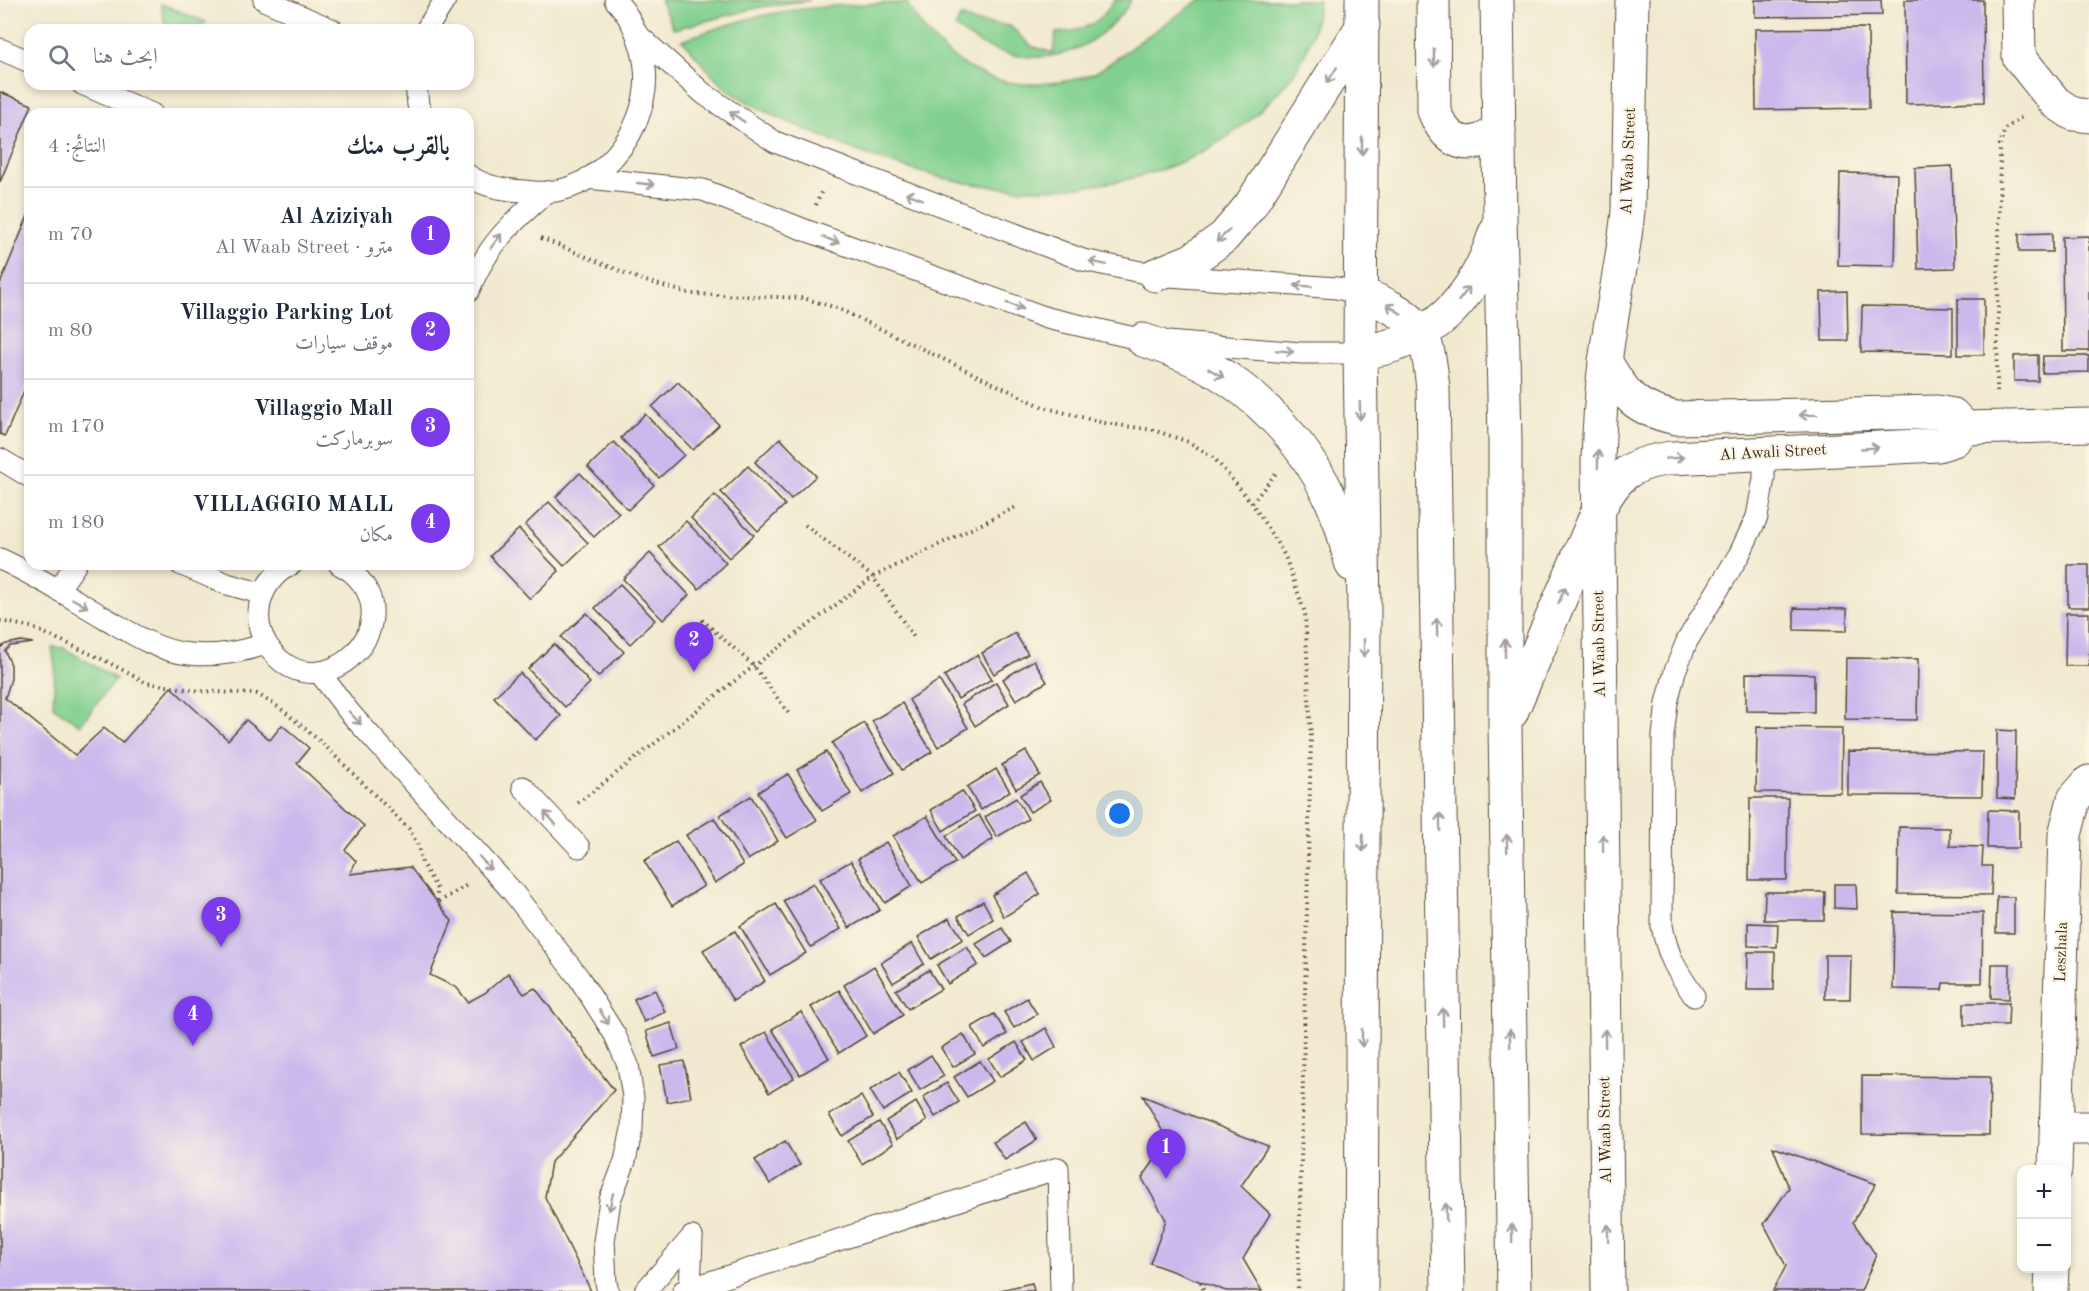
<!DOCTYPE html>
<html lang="ar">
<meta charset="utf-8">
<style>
:root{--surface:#fff;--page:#f6f6f7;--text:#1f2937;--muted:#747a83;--line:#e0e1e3;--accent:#7c3aed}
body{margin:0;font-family:"Old Standard TT",Amiri,serif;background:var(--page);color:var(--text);direction:rtl}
.controls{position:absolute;right:18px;bottom:18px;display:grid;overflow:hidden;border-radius:12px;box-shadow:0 3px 9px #0003}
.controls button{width:54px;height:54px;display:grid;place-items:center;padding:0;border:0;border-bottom:2px solid var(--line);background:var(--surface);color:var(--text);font:30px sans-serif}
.you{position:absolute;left:1120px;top:814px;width:21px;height:21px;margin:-15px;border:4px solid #fff;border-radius:50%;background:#1a73e8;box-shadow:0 0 0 9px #1a73e833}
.badge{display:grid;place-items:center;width:39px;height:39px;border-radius:50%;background:var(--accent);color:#fff;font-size:20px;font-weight:700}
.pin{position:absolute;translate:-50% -50px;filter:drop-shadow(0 2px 3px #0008)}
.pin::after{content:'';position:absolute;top:32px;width:21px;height:18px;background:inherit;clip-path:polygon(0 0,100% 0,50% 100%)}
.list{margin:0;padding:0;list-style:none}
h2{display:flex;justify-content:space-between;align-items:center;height:78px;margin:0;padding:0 24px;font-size:26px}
h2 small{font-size:20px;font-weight:400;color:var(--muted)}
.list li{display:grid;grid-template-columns:39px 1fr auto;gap:18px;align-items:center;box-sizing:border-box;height:96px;padding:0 24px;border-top:2px solid var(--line)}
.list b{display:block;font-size:22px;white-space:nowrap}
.list p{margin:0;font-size:20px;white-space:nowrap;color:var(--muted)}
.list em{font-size:20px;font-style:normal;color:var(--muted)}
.icon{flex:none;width:33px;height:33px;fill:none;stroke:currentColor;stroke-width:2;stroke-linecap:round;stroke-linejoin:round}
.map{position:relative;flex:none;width:2089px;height:1291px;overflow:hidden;direction:ltr}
.search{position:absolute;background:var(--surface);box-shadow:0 3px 9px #0003;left:24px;top:24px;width:450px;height:66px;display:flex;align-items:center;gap:15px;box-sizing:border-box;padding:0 21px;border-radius:18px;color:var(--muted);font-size:22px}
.panel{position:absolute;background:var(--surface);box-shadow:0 3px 9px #0003;left:24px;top:108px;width:450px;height:462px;border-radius:18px;direction:rtl}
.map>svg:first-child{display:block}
</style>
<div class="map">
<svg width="2089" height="1291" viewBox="0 0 2089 1291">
<rect width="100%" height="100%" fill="#fcf5e5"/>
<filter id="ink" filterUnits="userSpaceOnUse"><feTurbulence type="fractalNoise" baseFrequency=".0167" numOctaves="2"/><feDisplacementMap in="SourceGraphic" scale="12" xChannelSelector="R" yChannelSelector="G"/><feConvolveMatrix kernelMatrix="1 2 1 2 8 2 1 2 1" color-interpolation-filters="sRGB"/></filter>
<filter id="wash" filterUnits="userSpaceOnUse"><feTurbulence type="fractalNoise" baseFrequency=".008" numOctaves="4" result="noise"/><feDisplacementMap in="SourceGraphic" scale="24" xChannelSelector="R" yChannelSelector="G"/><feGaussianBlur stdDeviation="1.35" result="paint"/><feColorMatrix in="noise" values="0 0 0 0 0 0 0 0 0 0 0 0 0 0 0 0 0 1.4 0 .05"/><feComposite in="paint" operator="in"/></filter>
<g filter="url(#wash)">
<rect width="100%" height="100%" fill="#f1ead0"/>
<g fill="#81d08f" stroke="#5e7d56" stroke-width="1.5">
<path d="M660 0H810L761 7 674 29Z"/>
<path d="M1114 0H1131C1127 10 1118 17 1111 25 1065 70 1003 65 955 27L961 16 974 22 1010 26 1031 46 1053 53 1056 33C1083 31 1100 25 1114 0Z"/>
<path d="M1199 0H1319C1312 57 1295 77 1255 115 1170 194 1027 204 920 172 888 163 856 151 826 138 793 124 758 110 728 90 714 79 695 54 682 40 716 28 752 16 788 11 827 5 867 4 907 3 937 56 986 91 1049 83 1064 82 1080 79 1094 73 1105 68 1117 57 1128 50 1151 33 1175 17 1199 0Z"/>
<path d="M161 4 206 22 195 30H166Z"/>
<path d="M52 647 64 648 116 679 80 725 53 706 55 667Z"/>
</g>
<g id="blocks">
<g fill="#c9b9ed">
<path d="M1755 0H1881L1882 15 1755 17Z"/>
<path d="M1905 0H1983L1984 102 1906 104Z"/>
<path d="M1868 28 1869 108 1756 110 1755 29Z"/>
<path d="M0 92 32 105 0 182Z"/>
<path d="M1952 166 1955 268 1918 269 1915 168Z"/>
<path d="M1840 173 1897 174 1895 266 1838 265Z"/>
<path d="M30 211V377L5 436 0 434V284Z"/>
<path d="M2052 233V252H2019V234Z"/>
<path d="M2089 236V351H2063L2062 237Z"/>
<path d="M1847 291 1848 341H1822L1821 292Z"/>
<rect x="1958" y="299" width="26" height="56"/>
<path d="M1862 306 1953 308V354L1861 352Z"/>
<path d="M2038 355V381H2014V356Z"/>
<path d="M2043 356H2089V372L2042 373Z"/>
<path d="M678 382 719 425 693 450 652 407Z"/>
<path d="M645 414 684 455 659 478 621 438Z"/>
<path d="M780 438 816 476 791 499 755 462Z"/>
<path d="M614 442 654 485 628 510 588 467Z"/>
<path d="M748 466 785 505 758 531 721 492Z"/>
<path d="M580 473 619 513 594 537 556 497Z"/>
<path d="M715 495 754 535 729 558 691 518Z"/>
<path d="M549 502 588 543 564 566 525 525Z"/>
<path d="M686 521 726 563 699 589 659 547Z"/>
<path d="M519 529 559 571 530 599 490 556Z"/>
<path d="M650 553 689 595 663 620 623 579Z"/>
<rect x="2068" y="565" width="21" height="42"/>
<path d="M620 584 655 620 630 644 595 608Z"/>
<path d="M1794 608 1847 609V631L1794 630Z"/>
<path d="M587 613 624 652 598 677 561 637Z"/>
<path d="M2066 613H2089V666H2065Z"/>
<path d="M1015 633 1028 654 994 674 982 653Z"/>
<path d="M21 641 33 643 10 646 5 651 11 665V679L5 698 75 755 104 728 122 743 171 687 228 740 246 720 270 740 282 725 309 748 297 763 364 826 345 850 356 861 350 874 410 867 452 921 430 975 457 988 468 1002 485 993 508 973 524 994 535 988 614 1090 551 1162 545 1197 591 1291H0V648L6 644Z"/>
<path d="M554 644 590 683 565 707 528 669Z"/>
<path d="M977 655 992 679 958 699 944 676Z"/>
<path d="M1846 658 1918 659 1917 720 1845 719Z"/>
<path d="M1034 660 1047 682 1016 700 1003 679Z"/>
<path d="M520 673 561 716 535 740 494 697Z"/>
<path d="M1746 673 1814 674V712L1746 711Z"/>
<path d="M939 680 968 728 938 747 909 700Z"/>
<path d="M996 682 1009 704 975 726 962 704Z"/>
<path d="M902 703 932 752 902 770 872 721Z"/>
<path d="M864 723 894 773 862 793 832 743Z"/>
<path d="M1757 727 1842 728 1841 793 1756 792Z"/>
<path d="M1997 730 2016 731 2015 799 1997 798Z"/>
<path d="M1026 751 1040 775 1016 789 1002 765Z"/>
<path d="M1848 751 1983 752 1982 796 1848 795Z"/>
<path d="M826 752 851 794 822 811 797 770Z"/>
<path d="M996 769 1010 791 981 810 967 787Z"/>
<path d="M788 774 817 820 787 838 758 792Z"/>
<path d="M1040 782 1051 800 1030 812 1020 795Z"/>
<path d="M962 791 975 811 943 831 931 810Z"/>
<path d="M751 796 778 841 748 860 720 815Z"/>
<path d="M1016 798 1028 819 997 837 985 817Z"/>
<path d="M1750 798H1788L1787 880H1749Z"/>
<path d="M1988 810 2019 811V848H1987Z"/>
<path d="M979 815 993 839 960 860 946 836Z"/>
<path d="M927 816 955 863 922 883 893 836Z"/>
<path d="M714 818 743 865 715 883 686 835Z"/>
<path d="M1899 827 1950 828V846L1983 847 1982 866H1992L1991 895 1898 894Z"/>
<path d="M676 841 704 886 672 906 644 861Z"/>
<path d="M886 842 912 886 885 903 858 859Z"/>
<path d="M851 861 880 910 849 928 820 879Z"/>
<path d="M1028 873 1040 894 1004 917 992 895Z"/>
<path d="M813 883 841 929 811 947 783 901Z"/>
<path d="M1834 884H1856L1857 909 1834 908Z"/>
<path d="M1765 892H1825L1824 920H1764Z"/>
<path d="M1997 897H2014V933H1996Z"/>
<path d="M983 901 993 919 969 934 958 916Z"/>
<path d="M776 904 806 953 770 975 740 926Z"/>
<path d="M1894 912 1983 913 1982 983H1943L1942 990 1893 989Z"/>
<path d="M949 918 963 939 931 959 918 937Z"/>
<path d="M1748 923 1778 924 1777 947 1748 946Z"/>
<path d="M1002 928 1011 942 986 958 976 944Z"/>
<path d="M735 931 765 981 733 1001 703 950Z"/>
<path d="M912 943 924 964 893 983 881 963Z"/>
<path d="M967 947 978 965 948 984 937 965Z"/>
<path d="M1748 952H1775L1774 990H1747Z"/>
<path d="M1825 955H1851L1850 999H1825Z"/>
<path d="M1992 964H2010L2009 999 1991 998Z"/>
<path d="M874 966 903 1015 873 1034 844 985Z"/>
<path d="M929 970 941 989 908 1009 896 990Z"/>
<path d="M655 990 665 1012 644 1022 634 999Z"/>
<path d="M839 990 866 1036 839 1053 811 1007Z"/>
<path d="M1027 998 1037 1014 1014 1028 1004 1012Z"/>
<path d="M1964 1003H2009L2008 1025H1964Z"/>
<path d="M801 1012 829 1058 800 1075 772 1029Z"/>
<path d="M994 1014 1007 1034 984 1048 972 1027Z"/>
<path d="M671 1023 679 1049 654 1057 646 1031Z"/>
<path d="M1046 1028 1056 1047 1034 1061 1023 1042Z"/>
<path d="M766 1032 794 1078 769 1093 741 1047Z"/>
<path d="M963 1034 975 1054 953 1067 941 1048Z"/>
<path d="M1016 1042 1027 1060 1000 1077 989 1059Z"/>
<path d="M931 1055 944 1076 920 1090 908 1070Z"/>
<path d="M684 1061 691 1097 667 1102 660 1065Z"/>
<path d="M980 1061 993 1081 967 1097 954 1077Z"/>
<path d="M899 1072 912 1093 883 1111 870 1090Z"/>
<path d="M1862 1076 1990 1077 1989 1135 1862 1134Z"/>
<path d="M947 1083 959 1102 935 1117 923 1097Z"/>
<path d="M861 1096 873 1117 842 1136 829 1115Z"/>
<path d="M1143 1096 1268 1146 1241 1186 1270 1214 1243 1259 1262 1291H1226L1150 1263 1166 1220 1142 1178 1168 1141Z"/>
<path d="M916 1102 927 1121 897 1139 886 1121Z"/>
<path d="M879 1122 893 1144 862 1164 848 1141Z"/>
<path d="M1026 1122 1037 1140 1005 1160 993 1142Z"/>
<path d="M785 1141 800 1165 770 1184 755 1160Z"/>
<path d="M1773 1147 1876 1184 1853 1222 1876 1255 1861 1291H1773L1786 1266 1764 1224 1789 1188Z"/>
<path d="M1032 1283 1034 1291H1000V1290Z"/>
</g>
</g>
</g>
<g filter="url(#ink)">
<use href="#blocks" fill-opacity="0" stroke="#564739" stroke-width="1.5"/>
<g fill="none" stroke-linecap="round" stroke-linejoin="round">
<defs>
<g id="service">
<path d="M264 0 333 30"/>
<path d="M426 30 445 0"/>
<path d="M638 35 704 94 775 142 1083 260 1155 275 1337 288 1361 294"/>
<path d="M0 49 30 62"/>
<path d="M82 84 152 114"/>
<path d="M416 84 418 105 422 114"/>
<path d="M468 175C484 187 504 190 524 191 531 192 539 193 547 192 594 189 633 145 643 101 647 85 646 67 642 51 637 32 629 14 615 0"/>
<path d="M588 178 703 190 805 230 1047 318 1104 331 1143 340 1301 353H1360"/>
<path d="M468 292C487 245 510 224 547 192"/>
<path d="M0 459 30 477"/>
<path d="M0 559C36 575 71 598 105 618 131 633 158 651 189 654 216 657 240 652 266 644"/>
<path d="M180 564 227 584 263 594"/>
<path d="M292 564C274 572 260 591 259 611 257 627 263 641 273 653 323 711 410 626 354 574 350 570 344 567 339 564"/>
<path d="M58 590 76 564"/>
<path d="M319 672 350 713 512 891 579 978 615 1035 628 1065 633 1097 632 1129 625 1161 610 1200 604 1241 606 1283 608 1291"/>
<path d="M523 787 579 847"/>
<path d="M1694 996C1676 970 1668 957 1662 926L1663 736 1667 703 1675 671 1687 641 1740 553 1757 517 1764 478V454"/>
<path d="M645 1291 692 1237"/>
<path d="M683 1291 1058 1168 1061 1291"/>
<path d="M690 1291 692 1237"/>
</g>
<g id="minor">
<path d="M2018 0 2019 57 2055 102 2073 114 2089 116"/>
<path d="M1605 361C1626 397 1635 409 1676 418L1937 412 1953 415 1965 428"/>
<path d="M1598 511C1617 474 1631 463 1672 458L1938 445 1954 440 1965 428 2089 425"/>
<path d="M2057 1128H2089"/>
<path d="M2055 1170 2065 835 2074 799 2089 782"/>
<path d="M1608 1291 1598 461C1599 428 1601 396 1605 363 1611 312 1623 262 1628 211L1632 0"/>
<path d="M2051 1291 2052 1268"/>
</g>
<g id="primary">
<path d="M1433 0 1434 111C1442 132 1457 150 1482 140 1488 138 1494 133 1499 130"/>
<path d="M1497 0 1500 217 1505 441V726L1514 1291"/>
<path d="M1155 275 1192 260 1224 237 1250 206 1363 25"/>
<path d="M1361 294C1382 302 1407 312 1420 332 1429 345 1431 372 1433 388L1448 1291"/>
<path d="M1143 340C1158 345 1172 350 1186 356 1256 386 1317 453 1341 525 1345 538 1348 552 1352 565"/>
<path d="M1360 353C1431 344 1474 300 1495 233"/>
<path d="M1511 713 1598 511"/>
<path d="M1361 1291 1364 610 1360 353 1362 0"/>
</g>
</defs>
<use href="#service" stroke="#564739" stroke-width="23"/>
<use href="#minor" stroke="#564739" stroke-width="35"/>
<use href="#primary" stroke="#564739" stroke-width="35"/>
<g stroke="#564739" stroke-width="4" stroke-dasharray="1.5 4.5" stroke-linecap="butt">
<path d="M816 205 822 190"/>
<path d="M541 238 642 280 692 294 803 298 837 308 1043 407 1104 423 1153 430 1189 442 1215 459 1252 503 1285 556 1305 613 1311 739 1298 1291"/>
<path d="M1997 392 2000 145 2005 129 2023 116"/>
<path d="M1252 503 1276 473"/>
<path d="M805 525 873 577 915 639"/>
<path d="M702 620 754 666 789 714"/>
<path d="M0 621 31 627 104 660 147 683 199 691 257 694 280 708 321 742 409 829 418 845 422 863 437 889V903L467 885"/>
<path d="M578 803 754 666 873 577 1016 507"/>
<path d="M1201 1282 1204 1291"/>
</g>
<use href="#service" stroke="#fff" stroke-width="21"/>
<use href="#minor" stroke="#fff" stroke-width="33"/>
<use href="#primary" stroke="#fff" stroke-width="33"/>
</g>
<defs><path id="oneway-shaft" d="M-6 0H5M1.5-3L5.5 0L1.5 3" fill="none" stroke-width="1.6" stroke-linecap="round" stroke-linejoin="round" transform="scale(1.5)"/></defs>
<g stroke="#a79f9a">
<use href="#oneway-shaft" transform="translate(1434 58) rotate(89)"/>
<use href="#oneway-shaft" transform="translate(1332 75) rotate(122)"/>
<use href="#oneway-shaft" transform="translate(737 117) rotate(-146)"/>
<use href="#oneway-shaft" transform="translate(1362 146) rotate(90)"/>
<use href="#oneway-shaft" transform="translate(646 184) rotate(6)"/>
<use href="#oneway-shaft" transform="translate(914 196) rotate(-159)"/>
<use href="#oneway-shaft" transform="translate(1223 236) rotate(137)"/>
<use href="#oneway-shaft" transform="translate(831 240) rotate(20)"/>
<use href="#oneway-shaft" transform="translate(496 241) rotate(-53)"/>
<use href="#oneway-shaft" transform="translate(1098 263) rotate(-168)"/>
<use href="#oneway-shaft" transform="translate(1303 286) rotate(-176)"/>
<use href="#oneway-shaft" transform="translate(1464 294) rotate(-52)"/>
<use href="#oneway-shaft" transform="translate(1015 306) rotate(20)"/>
<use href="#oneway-shaft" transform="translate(1394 309) rotate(-146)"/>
<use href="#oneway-shaft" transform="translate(1285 351) rotate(5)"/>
<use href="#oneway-shaft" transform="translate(1216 373) rotate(30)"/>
<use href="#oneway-shaft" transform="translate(1360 411) rotate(89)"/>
<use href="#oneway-shaft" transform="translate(1808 415) rotate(179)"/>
<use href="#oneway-shaft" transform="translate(1870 448) rotate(-3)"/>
<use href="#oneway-shaft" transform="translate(1675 458) rotate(-4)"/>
<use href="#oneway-shaft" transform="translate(1598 459) rotate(-89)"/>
<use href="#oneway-shaft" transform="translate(1562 595) rotate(-67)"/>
<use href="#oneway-shaft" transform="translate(80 603) rotate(30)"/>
<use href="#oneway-shaft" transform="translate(1437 627) rotate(-91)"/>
<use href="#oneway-shaft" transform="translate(1364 648) rotate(90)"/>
<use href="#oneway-shaft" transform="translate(1505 648) rotate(-90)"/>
<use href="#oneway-shaft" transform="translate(355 718) rotate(47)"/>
<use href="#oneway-shaft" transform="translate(550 818) rotate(-133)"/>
<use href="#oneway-shaft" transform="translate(1440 822) rotate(-91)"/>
<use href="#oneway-shaft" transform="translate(1363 843) rotate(90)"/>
<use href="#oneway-shaft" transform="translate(1507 843) rotate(-91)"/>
<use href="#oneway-shaft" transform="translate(1603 843) rotate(-91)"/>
<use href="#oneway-shaft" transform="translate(485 863) rotate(48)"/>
<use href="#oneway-shaft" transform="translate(604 1017) rotate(58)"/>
<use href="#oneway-shaft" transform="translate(1443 1017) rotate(-91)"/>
<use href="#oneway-shaft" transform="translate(1362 1038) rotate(90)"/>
<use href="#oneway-shaft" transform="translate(1510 1038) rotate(-91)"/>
<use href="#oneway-shaft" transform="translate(1605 1038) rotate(-91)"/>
<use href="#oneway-shaft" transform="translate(611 1202) rotate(103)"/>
<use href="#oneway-shaft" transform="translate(1446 1212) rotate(-91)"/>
<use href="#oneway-shaft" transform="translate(1512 1233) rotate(-91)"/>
<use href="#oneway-shaft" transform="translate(1608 1233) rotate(-91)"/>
</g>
</g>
<g text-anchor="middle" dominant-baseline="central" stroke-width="4.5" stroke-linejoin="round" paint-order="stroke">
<g font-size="16" fill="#3b2a1e" stroke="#fcf5e5">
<text transform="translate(1629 161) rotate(-88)">Al Waab Street</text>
<text transform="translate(1773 453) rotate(-3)">Al Awali Street</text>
<text transform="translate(1600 644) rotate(-91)">Al Waab Street</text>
<text transform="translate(2062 952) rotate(-88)">Leszhala</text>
<text transform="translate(1606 1130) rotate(-91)">Al Waab Street</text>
</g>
</g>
</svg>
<div class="controls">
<button>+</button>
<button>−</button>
</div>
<div class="you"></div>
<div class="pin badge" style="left:1166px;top:1179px">1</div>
<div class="pin badge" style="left:694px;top:672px">2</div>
<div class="pin badge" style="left:221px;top:947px">3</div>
<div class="pin badge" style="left:193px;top:1046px">4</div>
<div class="search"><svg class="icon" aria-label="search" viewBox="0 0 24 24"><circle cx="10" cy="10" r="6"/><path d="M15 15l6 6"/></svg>ابحث هنا</div>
<section class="panel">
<h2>بالقرب منك<small>النتائج: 4</small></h2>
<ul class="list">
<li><span class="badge">1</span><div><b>Al Aziziyah</b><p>مترو · Al Waab Street</p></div><em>70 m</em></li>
<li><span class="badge">2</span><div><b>Villaggio Parking Lot</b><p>موقف سيارات</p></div><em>80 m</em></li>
<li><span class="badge">3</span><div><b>Villaggio Mall</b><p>سوبرماركت</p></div><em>170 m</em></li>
<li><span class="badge">4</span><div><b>VILLAGGIO MALL</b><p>مكان</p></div><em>180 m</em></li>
</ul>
</section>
</div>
